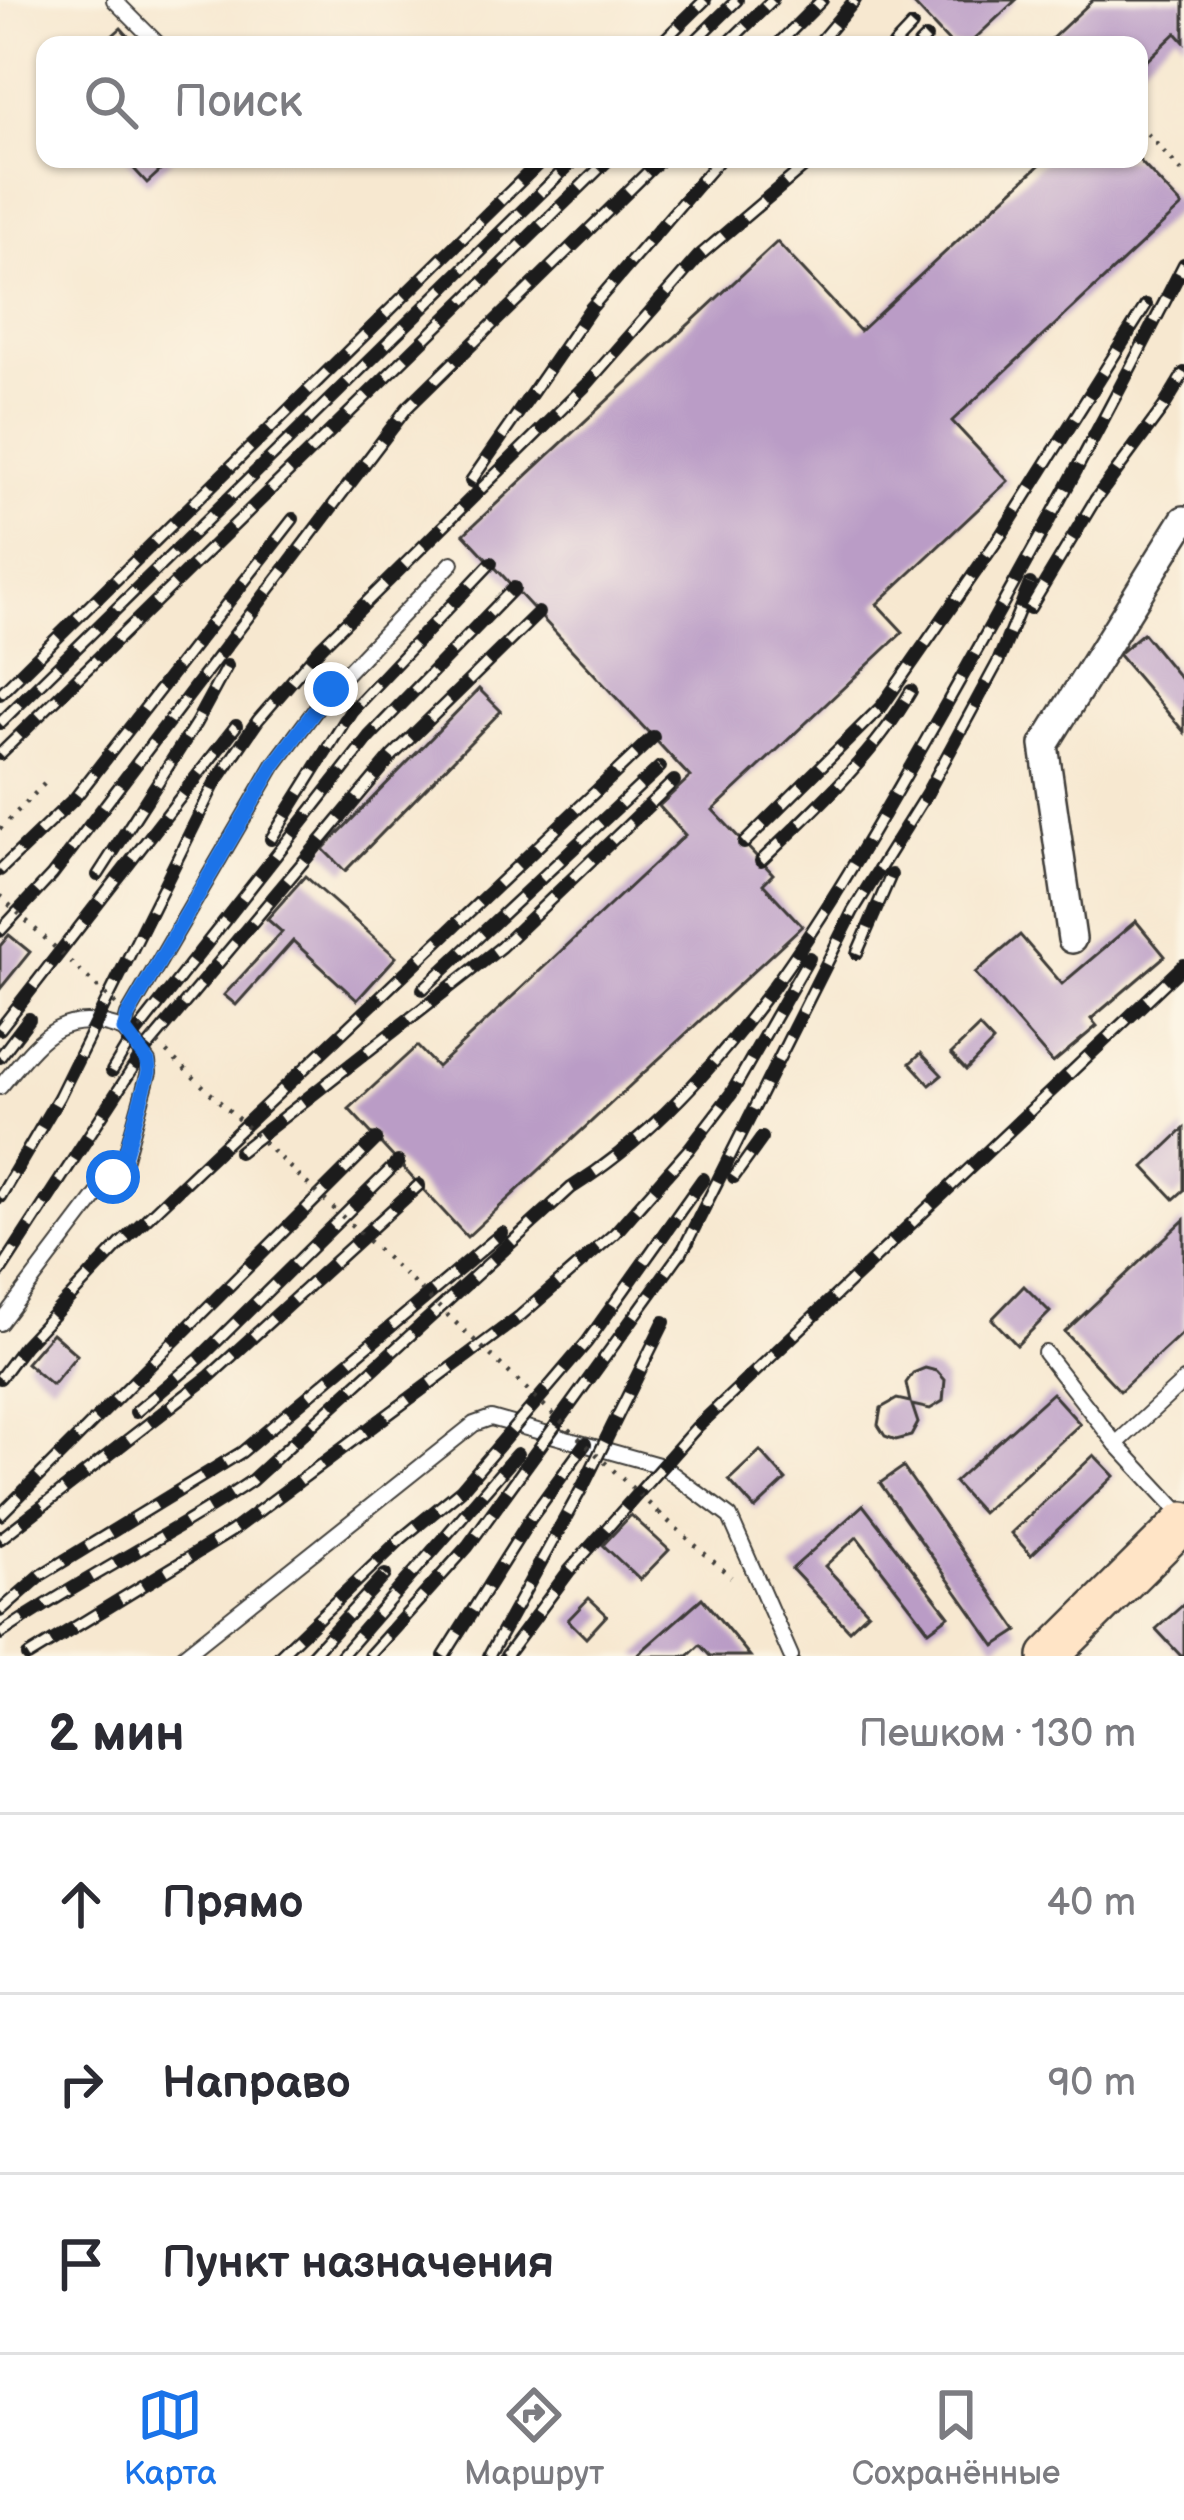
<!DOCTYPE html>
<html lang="ru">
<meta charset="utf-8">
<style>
:root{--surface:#fff;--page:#f7f7f7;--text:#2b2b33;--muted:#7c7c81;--line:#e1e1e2;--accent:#1a73e8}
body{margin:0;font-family:"Balsamiq Sans",sans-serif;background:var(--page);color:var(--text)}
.stop{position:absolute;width:36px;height:36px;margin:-27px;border:9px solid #1a73e8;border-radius:50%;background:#fff}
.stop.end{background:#1a73e8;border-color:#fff;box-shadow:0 3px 12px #0008}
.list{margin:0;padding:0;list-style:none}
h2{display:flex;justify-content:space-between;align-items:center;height:156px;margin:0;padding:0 48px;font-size:51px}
h2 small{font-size:39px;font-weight:400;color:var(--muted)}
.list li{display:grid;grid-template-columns:78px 1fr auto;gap:36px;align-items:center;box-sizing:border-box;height:180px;padding:0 48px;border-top:3px solid var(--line)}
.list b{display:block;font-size:45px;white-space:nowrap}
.list em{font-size:39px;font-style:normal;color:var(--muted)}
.icon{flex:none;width:66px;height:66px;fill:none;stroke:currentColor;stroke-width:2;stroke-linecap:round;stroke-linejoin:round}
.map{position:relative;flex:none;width:1184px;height:1656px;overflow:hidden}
.search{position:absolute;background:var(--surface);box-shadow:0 3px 9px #0004;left:36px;right:36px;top:36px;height:132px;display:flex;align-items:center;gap:30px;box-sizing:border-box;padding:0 42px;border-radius:24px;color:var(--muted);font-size:45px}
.sheet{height:696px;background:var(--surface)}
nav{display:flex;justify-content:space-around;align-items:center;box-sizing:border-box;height:168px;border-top:3px solid var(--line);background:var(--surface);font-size:33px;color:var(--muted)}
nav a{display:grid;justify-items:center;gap:6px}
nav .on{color:var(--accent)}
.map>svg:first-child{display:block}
</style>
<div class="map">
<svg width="1184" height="1656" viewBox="0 0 1184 1656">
<rect width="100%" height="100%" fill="#fcf5e5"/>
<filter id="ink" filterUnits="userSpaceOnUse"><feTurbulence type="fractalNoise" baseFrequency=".00833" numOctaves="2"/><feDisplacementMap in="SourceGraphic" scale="24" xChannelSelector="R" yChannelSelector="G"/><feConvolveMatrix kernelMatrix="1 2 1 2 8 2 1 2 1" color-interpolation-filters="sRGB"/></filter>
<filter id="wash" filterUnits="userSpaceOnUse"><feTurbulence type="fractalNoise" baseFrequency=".004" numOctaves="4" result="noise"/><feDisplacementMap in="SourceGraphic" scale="48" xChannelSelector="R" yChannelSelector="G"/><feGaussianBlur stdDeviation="2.7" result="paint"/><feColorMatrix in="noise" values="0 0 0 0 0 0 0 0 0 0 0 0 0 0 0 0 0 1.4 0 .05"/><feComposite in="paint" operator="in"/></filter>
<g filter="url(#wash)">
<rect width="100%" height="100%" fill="#f7e8d0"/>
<g id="blocks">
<g fill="#ba9cc6">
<path d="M910 0H1016L968 45H952Z"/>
<path d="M1093 0H1184V42L1176 33 1139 68V45H1045Z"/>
<path d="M121 28 136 45H102Z"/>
<path d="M125 159H173L147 183Z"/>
<path d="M1046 159H1138L1182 206 952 421 1008 481 877 604 903 632 713 810 773 874 763 884 802 926 467 1237 349 1109 417 1046 437 1067 685 835 659 806 690 777 464 534 777 242 860 331Z"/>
<path d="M1143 633 1184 683V732L1118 654Z"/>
<path d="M479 689 501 711 345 871 323 849Z"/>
<path d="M305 876 396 957 357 1000 293 941 236 1005 224 995 282 932 267 919Z"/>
<path d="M1136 921 1165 956 1091 1019 1097 1026 1053 1063 975 973 1020 935 1062 984Z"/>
<path d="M9 935 30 952 0 989V946Z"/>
<path d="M979 1027 993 1042 966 1070 951 1054Z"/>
<path d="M921 1053 942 1075 930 1085 910 1063Z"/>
<path d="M1184 1129V1190L1174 1199 1144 1167Z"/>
<path d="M1184 1220V1331L1120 1391 1065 1332Z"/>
<path d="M1024 1286 1050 1312 1017 1345 992 1319Z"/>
<path d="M52 1333 77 1355 52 1385 26 1363Z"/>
<path d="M925 1368 937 1371 945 1380 943 1401 930 1409 912 1405 918 1423 911 1436 896 1440 885 1436 878 1425 881 1408 897 1399 910 1402 906 1383 913 1373Z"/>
<path d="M1052 1393 1080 1424 982 1513 954 1482Z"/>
<path d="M760 1451 786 1480 755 1509 729 1480Z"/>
<path d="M1094 1455 1114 1476 1031 1555 1011 1533Z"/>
<path d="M903 1467 1018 1631 995 1646 880 1483Z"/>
<path d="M863 1505 949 1616 929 1631 857 1537 825 1566 868 1612 849 1630 792 1569Z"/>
<path d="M631 1515 669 1550 640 1580 603 1545Z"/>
<path d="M589 1598 607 1615 586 1638 568 1620Z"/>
<path d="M702 1598 750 1656H710L700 1645 688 1656H636Z"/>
<path d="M1184 1604V1656H1181L1156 1629Z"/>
</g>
</g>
</g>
<g filter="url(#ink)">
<use href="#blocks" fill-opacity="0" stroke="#3d3b37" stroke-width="3"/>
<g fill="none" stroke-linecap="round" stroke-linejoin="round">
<defs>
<g id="lane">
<path d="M114 0 159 45"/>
<path d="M0 1087C38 1042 59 1005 124 1030"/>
<path d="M0 1323 125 1158 149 1072 148 1062 124 1030 128 1015 274 765 331 689 452 563"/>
<path d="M1045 1353 1116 1444 1184 1517"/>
<path d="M1116 1444 1184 1381"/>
<path d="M183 1656 474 1424 491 1418 662 1466 730 1517 791 1656"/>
</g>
<path id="street" d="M1072 939 1044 745 1184 520"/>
<path id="secondary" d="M1049 1656 1184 1522"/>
</defs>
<use href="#lane" stroke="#3d3b37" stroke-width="18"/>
<use href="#street" stroke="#3d3b37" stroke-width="32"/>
<use href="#secondary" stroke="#3d3b37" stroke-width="44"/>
<g stroke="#3d3b37" stroke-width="4.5" stroke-dasharray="3 9" stroke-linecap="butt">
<path d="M1139 135 1144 130 1184 174"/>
<path d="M0 829 50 778"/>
<path d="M659 1513 731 1577"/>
</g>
<use href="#lane" stroke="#fff" stroke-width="14"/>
<use href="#street" stroke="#fff" stroke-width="27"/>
<use href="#secondary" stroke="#ffe4c6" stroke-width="39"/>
<defs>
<g id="rail">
<path d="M659 45 705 0"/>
<path d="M691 45 737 0"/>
<path d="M726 45 772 0"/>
<path d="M777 45 822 0"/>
<path d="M817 45 855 0"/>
<path d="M894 45 912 26"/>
<path d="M919 45 926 38"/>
<path d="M471 481 591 308 720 159"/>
<path d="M1030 608 1095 500 1163 408 1184 373"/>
<path d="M0 694 543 159"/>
<path d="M0 723 575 159"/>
<path d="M0 754 609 159"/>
<path d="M271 839 351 711 491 563"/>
<path d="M744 843 882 706 1001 535 1146 305"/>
<path d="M761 861C815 809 873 757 911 691"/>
<path d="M0 870 75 798 293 519"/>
<path d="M98 875 196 723 227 666"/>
<path d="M0 931 52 875 407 408 661 159"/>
<path d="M857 953 891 875"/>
<path d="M423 989 660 767"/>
<path d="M0 1029 236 726"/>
<path d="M0 1057 29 1019"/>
<path d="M112 1071 130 1041 369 737 514 588"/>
<path d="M239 1152 501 947 674 781"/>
<path d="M734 1177 762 1138"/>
<path d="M0 1197 59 1097 215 783 258 720 321 647 586 385 699 256 813 159"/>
<path d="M681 1254 853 911 927 793 998 662 1030 584"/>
<path d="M0 1272 142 1054 392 756 538 613"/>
<path d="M0 1378 24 1346 120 1244 653 737"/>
<path d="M136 1412 200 1358 398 1162"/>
<path d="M0 1515 376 1139"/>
<path d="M0 1539 210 1376 419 1185"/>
<path d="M0 1611 41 1575 242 1452 502 1233"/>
<path d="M0 1634C81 1579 170 1536 251 1481L571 1188C736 1085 848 876 942 712 1026 564 1107 416 1184 264"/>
<path d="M28 1656 232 1531 520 1316 615 1233 689 1149 731 1094 809 958"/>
<path d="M279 1656 402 1538 461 1490 587 1342 703 1179"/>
<path d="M311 1656 385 1575"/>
<path d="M341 1656 517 1454"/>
<path d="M369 1656 468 1546 689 1241"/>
<path d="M444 1656 531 1518 585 1444"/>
<path d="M489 1656 583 1486 664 1322"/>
<path d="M506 1656 569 1571 697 1427 1184 965"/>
</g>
</defs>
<use href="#rail" stroke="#1c1c1c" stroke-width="14"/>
<use href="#rail" stroke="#fcf5e5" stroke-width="9" stroke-dasharray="27" stroke-linecap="butt"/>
<path stroke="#3d3b37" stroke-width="4.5" stroke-dasharray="3 9" stroke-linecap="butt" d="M0 896 659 1513"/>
</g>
</g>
<g fill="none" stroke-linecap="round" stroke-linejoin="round" filter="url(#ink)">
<path stroke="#1a73e8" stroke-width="15" d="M113 1177 124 1158 149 1072 148 1062 124 1030 128 1015 274 765 331 689"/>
</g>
</svg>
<div class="stop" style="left:113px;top:1177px"></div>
<div class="stop end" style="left:331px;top:689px"></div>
<div class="search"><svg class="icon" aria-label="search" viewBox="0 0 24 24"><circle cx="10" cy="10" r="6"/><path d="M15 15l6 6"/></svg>Поиск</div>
</div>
<section class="sheet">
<h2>2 мин<small>Пешком · 130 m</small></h2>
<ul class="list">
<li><svg class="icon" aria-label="ahead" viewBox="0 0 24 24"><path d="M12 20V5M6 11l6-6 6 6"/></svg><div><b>Прямо</b></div><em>40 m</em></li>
<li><svg class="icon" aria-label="right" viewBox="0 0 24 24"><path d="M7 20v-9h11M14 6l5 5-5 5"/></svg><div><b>Направо</b></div><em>90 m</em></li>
<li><svg class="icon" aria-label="arrive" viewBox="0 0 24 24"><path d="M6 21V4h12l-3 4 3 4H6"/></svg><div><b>Пункт назначения</b></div></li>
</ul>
</section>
<nav>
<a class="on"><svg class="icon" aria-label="map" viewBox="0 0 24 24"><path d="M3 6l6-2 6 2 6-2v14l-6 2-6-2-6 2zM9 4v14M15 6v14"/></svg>Карта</a>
<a><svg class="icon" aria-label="directions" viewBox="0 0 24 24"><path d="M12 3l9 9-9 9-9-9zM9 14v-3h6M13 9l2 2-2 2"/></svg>Маршрут</a>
<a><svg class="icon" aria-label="saved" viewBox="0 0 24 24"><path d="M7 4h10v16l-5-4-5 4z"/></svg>Сохранённые</a>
</nav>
